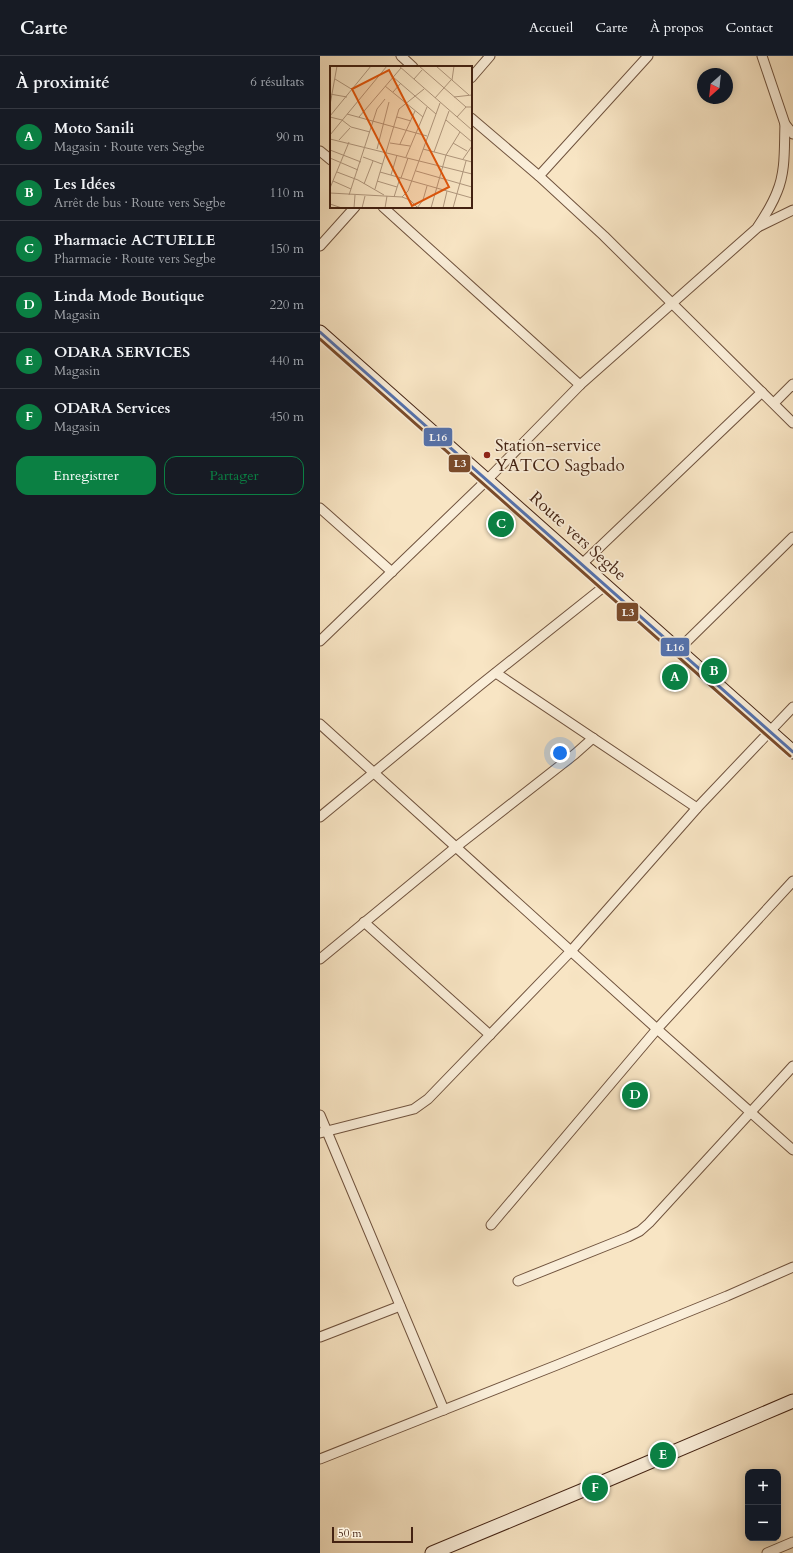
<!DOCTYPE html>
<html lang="fr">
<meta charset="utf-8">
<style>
:root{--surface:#171b24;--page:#20242c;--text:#f1f3f6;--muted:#9ea1a6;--line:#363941;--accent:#0b8043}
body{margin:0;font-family:Cardo,serif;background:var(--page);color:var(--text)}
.controls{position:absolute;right:12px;bottom:12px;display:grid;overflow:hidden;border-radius:8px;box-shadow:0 2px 10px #0003}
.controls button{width:36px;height:36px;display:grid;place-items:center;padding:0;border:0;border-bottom:1px solid var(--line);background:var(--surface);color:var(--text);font:20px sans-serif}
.compass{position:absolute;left:377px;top:12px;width:36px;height:36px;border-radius:50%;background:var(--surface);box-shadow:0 2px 10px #0003;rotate:207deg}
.scale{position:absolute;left:12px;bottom:10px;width:81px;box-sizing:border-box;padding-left:4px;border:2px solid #432212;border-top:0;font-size:11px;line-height:14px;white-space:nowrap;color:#432212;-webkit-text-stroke:3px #faeed9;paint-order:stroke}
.you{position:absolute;left:240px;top:697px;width:14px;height:14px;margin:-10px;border:3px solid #fff;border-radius:50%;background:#1a73e8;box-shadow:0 0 0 6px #1a73e833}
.badge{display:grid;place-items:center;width:26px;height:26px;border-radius:50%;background:var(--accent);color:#fff;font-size:13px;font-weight:700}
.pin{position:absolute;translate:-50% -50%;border:2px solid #fff;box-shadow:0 1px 4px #0006}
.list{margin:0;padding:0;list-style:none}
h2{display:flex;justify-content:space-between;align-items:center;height:52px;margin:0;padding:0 16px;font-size:17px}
h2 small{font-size:13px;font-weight:400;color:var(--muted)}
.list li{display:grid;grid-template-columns:26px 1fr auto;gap:12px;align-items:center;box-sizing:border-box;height:56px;padding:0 16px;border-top:1px solid var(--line)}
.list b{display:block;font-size:15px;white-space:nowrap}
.list p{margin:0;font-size:13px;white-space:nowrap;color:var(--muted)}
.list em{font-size:13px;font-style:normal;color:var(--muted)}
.actions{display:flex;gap:8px;padding:12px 16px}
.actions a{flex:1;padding:9px 0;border:1px solid var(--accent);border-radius:12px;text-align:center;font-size:14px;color:var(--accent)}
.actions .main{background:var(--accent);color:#fff}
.map{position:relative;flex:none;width:473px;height:1497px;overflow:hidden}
header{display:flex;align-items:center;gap:24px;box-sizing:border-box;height:56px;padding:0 20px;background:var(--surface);border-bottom:1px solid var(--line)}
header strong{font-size:19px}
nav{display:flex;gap:22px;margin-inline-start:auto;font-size:14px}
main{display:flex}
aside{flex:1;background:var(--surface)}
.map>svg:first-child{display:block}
</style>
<header>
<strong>Carte</strong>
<nav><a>Accueil</a><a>Carte</a><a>À propos</a><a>Contact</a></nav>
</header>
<main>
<aside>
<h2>À proximité<small>6 résultats</small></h2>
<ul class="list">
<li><span class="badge">A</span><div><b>Moto Sanili</b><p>Magasin · Route vers Segbe</p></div><em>90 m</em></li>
<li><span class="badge">B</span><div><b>Les Idées</b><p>Arrêt de bus · Route vers Segbe</p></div><em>110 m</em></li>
<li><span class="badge">C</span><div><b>Pharmacie ACTUELLE</b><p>Pharmacie · Route vers Segbe</p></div><em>150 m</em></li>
<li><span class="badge">D</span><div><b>Linda Mode Boutique</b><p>Magasin</p></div><em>220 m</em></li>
<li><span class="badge">E</span><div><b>ODARA SERVICES</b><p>Magasin</p></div><em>440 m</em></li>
<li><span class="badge">F</span><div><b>ODARA Services</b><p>Magasin</p></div><em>450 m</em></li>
</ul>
<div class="actions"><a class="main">Enregistrer</a><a>Partager</a></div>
</aside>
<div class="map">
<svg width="473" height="1497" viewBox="0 0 473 1497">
<rect width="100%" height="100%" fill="#f8e5c4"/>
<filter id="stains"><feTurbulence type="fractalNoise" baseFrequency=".005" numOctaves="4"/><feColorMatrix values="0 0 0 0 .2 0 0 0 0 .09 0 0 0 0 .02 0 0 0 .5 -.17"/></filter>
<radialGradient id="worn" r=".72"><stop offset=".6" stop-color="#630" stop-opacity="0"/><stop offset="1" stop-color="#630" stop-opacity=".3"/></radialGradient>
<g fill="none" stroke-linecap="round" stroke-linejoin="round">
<defs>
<g id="street">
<path d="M81 0 93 11"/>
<path d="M442 0 465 68 473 78"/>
<path d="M151 22 170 0"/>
<path d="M151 62 219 120 284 180 473 367"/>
<path d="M0 95 11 104"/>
<path d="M219 120 328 0"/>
<path d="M63 151 260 329"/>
<path d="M438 171 473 154"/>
<path d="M0 190 35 151"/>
<path d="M454 347 473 328"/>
<path d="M0 452 72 516"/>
<path d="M262 508 442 336"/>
<path d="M0 585 167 424 260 329 437 172C445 160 452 149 457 136 466 115 464 91 465 68"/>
<path d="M358 594 473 481"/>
<path d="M176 617 377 752"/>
<path d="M0 668 337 973 473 1094"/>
<path d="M0 761 159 630 286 529"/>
<path d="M44 866 170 979"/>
<path d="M0 903 136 791 255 698 273 682"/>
<path d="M0 1059 124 1354"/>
<path d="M0 1077 94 1053 108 1043 251 895 377 752 473 651"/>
<path d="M171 1169 337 973 473 825"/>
<path d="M198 1225 308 1181 320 1175 329 1167 473 1010"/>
<path d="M0 1281 80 1250"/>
<path d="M0 1403 237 1309 407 1240 473 1211"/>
<path d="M447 1497 473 1486"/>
</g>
<g id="secondary">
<path d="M0 276 473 696"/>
<path d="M112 1497 285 1425 473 1345"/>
</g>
</defs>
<use href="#street" stroke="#70533e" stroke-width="11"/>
<use href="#secondary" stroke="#432212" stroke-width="15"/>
<use href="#street" stroke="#faeed9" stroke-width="9"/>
<use href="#secondary" stroke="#faeed9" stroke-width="13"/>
<defs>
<path id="bus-1" d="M0 276 473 696"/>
<path id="bus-2" d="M0 283 470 700"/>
</defs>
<use href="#bus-1" stroke="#faeed9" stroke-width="6"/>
<use href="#bus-2" stroke="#faeed9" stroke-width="6"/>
<use href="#bus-1" stroke="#5472ae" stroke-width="3"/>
<use href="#bus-2" stroke="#7a4b2a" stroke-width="3"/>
</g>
<circle fill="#8f2418" stroke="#faeed9" stroke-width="1.5" cx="167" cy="399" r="4"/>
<g text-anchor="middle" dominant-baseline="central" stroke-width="3.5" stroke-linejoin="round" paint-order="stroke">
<g font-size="17" fill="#432212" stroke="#faeed9" text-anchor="start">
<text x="175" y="389">Station-service<tspan x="175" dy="20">YATCO Sagbado</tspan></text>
</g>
<g font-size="17" fill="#432212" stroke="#faeed9">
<text transform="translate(258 480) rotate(42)">Route vers Segbe</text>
</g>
</g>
<g transform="translate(10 10)">
<rect width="142" height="142" fill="#f8e5c4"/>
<path fill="none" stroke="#b0977d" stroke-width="1" d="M69 0 142 64M89 0 136 41M106 0 139 29M63 11 106 48M5 13 23 24M84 13 92 4M122 14 124 0M55 20 93 51M63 26 71 17M0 28 17 31M124 31 142 29M105 32 121 14M0 39 7 0M17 48 97 70M0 50 41 0M0 51 12 54 21 61 40 66M29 51 71 2M67 51 81 55M127 51 136 41H142M116 54 142 76M0 69 57 0M0 73 142 108M9 74 20 62M60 77 80 80M123 77 137 85M70 78 85 45M47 83 59 36M93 83 142 96M0 84 31 96M104 86 119 45M33 91 52 98M76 91 97 41M0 92 28 104M133 93 142 80M86 105 142 121M7 106 28 114 54 129M50 106 142 132M61 109 67 89M71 112 78 92M3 115 21 123M47 115 67 121M34 118 43 95M0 122 19 76M45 123 69 43 94 23M0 127 72 131 80 134 88 142M19 129 47 43 55 33M64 131 70 112M72 131 78 125 110 37M0 138 12 142M24 142 25 129M32 142 35 130M55 142 57 130M87 142 93 134 97 120M101 142 116 89 130 66M113 142 117 125M123 142 136 95"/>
<path fill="#e0560c" fill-opacity="0.15" stroke="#e0560c" stroke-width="2" d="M59 4 119 121 82 140 22 23Z"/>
<rect width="142" height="142" fill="none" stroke="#432212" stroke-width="2"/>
</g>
<g stroke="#faeed9" stroke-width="1.5">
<rect x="103" y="371" width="30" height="20" rx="4" fill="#5472ae"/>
<rect x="128" y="398" width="23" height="19" rx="4" fill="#7a4b2a"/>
<rect x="296" y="546" width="23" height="20" rx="4" fill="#7a4b2a"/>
<rect x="340" y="581" width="30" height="20" rx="4" fill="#5472ae"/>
</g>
<g font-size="11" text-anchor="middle" font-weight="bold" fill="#fff">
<text x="118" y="385">L16</text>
<text x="140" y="411">L3</text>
<text x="308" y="560">L3</text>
<text x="355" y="595">L16</text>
</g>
<rect width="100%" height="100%" filter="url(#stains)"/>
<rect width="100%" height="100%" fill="url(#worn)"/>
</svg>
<div class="controls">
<button>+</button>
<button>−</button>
</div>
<svg class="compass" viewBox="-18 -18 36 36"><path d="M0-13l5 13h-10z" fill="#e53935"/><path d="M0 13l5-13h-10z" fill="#9ea1a6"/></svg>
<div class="scale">50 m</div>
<div class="you"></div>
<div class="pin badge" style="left:355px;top:621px">A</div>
<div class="pin badge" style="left:394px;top:615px">B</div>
<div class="pin badge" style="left:181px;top:468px">C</div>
<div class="pin badge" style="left:315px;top:1039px">D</div>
<div class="pin badge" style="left:343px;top:1399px">E</div>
<div class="pin badge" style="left:275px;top:1432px">F</div>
</div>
</main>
